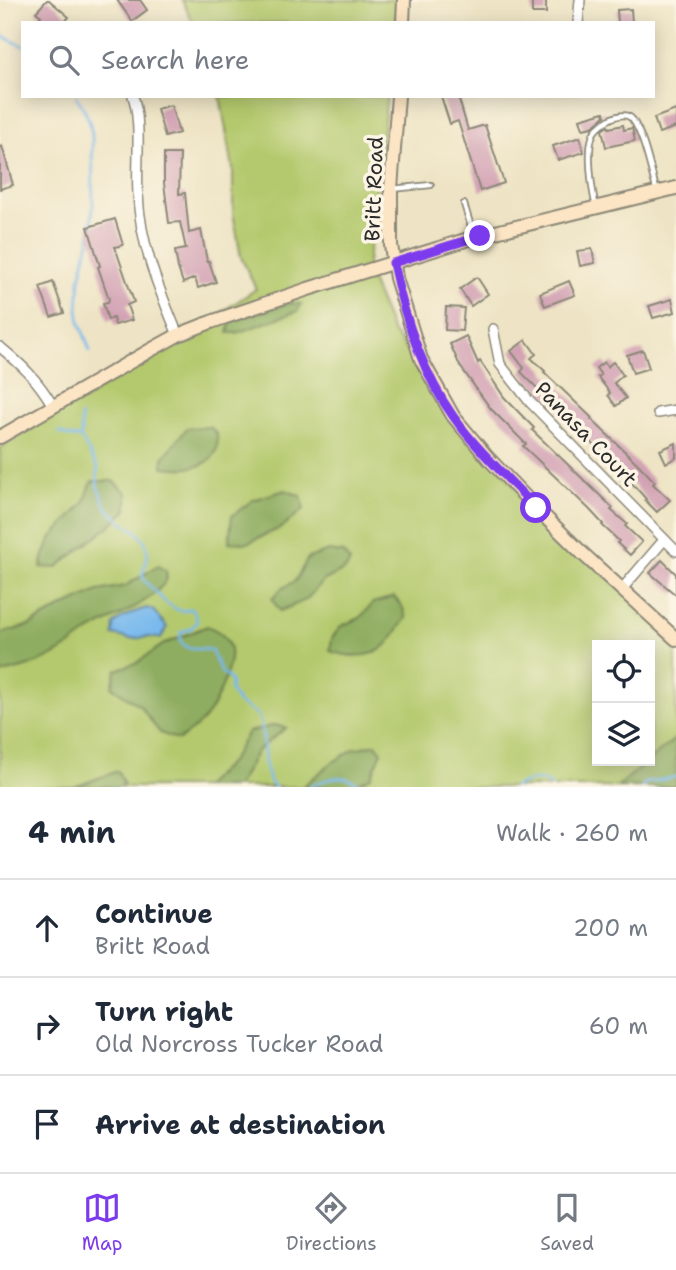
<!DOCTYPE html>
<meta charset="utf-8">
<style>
:root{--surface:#fff;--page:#f6f6f7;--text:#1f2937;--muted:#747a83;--line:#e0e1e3;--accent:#7c3aed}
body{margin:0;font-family:"Shantell Sans",sans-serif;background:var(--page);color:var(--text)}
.controls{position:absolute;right:21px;bottom:21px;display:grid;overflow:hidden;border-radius:0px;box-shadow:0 4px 18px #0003}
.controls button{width:63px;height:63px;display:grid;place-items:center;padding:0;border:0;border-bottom:2px solid var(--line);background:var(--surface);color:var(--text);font:35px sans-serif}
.stop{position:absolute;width:21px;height:21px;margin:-16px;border:5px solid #7c3aed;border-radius:50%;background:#fff}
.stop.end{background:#7c3aed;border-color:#fff;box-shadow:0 2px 7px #0008}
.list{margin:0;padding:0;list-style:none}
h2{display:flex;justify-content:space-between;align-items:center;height:91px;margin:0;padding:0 28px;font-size:30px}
h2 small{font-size:23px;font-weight:400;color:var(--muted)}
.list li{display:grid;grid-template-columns:46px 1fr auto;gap:21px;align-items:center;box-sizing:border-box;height:98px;padding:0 28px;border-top:2px solid var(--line)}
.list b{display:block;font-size:26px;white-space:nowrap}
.list p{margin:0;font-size:23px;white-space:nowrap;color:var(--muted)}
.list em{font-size:23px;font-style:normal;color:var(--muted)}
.icon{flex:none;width:38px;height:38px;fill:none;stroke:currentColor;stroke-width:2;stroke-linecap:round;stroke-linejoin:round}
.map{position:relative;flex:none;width:676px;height:787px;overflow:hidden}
.search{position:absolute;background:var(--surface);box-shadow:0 4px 18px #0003;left:21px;right:21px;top:21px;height:77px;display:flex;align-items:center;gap:18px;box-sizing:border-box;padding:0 24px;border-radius:0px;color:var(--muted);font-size:26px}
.sheet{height:385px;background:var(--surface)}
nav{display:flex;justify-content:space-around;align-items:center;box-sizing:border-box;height:98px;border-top:2px solid var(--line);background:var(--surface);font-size:19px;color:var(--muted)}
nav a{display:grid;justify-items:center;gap:4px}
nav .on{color:var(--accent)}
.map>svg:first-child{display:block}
</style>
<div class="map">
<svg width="676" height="787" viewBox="0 0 676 787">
<rect width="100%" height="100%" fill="#fcf5e5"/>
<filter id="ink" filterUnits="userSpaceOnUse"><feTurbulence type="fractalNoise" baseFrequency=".0143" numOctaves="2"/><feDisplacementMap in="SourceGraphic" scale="14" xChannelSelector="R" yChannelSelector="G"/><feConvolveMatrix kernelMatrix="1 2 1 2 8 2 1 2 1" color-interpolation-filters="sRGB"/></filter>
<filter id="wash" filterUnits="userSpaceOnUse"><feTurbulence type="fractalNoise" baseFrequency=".00686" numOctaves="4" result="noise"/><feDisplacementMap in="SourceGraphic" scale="28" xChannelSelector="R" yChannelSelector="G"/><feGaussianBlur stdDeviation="1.57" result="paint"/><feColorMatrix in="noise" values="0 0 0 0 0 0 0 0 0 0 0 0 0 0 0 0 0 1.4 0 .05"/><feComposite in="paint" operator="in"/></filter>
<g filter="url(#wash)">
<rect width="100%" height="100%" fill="#eee4c5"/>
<g fill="#b4c96d" stroke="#707a4c" stroke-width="2" fill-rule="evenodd">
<path d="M182 0H398L395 23H193Z"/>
<path d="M220 96H387L367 271 392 331 447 402 555 536 676 630V758L638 787H0V448L175 344 256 289 241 257 233 213V169ZM597 645H650V761H597Z"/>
</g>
<g fill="#8fad60" stroke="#5d6c46" stroke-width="2">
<path d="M289 303 301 304 298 311 237 333H228L231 321Z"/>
<path d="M210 427 217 434C217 439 218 447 216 451 207 471 180 469 163 467V458L187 428Z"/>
<path d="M92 481H113L127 493V510L107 528 56 568 41 567 44 555 52 537 84 503Z"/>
<path d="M285 490 301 496 304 509 281 528 247 543 229 542 232 516 253 500Z"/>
<path d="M329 551 343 553 350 562 346 569 323 581 306 600 280 611 272 599 281 589 295 581 308 558Z"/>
<path d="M158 566 166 571 167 579C154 602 110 619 87 633 77 640 67 648 56 654 39 664 19 669 0 674V634L30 625 63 607 98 591 125 586Z"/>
<path d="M394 597 402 606 406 618C400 626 392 640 385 646 371 659 347 657 330 651L332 638 341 626 360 618 373 603Z"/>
<path d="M207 626C216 630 223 633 228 643 237 659 216 705 204 719 198 727 187 733 179 740L160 733 140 706 112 687 116 670 138 662 164 644Z"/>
<path d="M275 725 286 728 257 751 237 787H204L232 760 248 732Z"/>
<path d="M676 738V787H617Z"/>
<path d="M376 744 382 752 371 777 350 787H302L330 764 354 749Z"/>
<path d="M118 771 124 784 119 787H74Z"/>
</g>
<path fill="#79b9ed" stroke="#52728c" stroke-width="2" d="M147 608 153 610 167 627 161 638 148 637 130 639 113 635 114 624C124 616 135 611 147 608Z"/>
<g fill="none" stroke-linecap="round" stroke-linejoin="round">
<g stroke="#79b9ed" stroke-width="2.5">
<path d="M0 35 23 46"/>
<path d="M76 96 83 107 89 120 92 135 93 208 90 237 80 279 78 309 80 323 90 351"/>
<path d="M81 416V438L98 468 97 485 106 507 123 523 135 530 145 541 148 556 142 575 144 580 165 602 176 609 182 611 191 609 194 611 197 622 190 629 181 632C176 653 198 648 211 650L221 672 228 677 231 683 230 690 238 703 257 714C269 736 258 772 275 787"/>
<path d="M59 432 67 436 81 438"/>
<path d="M310 787C328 777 345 772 362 787"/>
<path d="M514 787C528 781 539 775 552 787"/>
<path d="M642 787 645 783 676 777"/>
</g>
</g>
<g id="blocks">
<g fill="#d2a1b4">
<path d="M47 0H49L69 17 64 23H35L41 16 36 12Z"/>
<path d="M117 0H140L147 10 132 21Z"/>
<rect x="532" y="0" width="14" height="13"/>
<path d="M631 9 632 23H618L617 10Z"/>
<path d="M441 96H458L468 130 485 125 504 183 480 191 458 121 450 124Z"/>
<path d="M171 105 179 133 165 137 157 109Z"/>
<path d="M676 110V127L659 133 654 118Z"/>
<path d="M604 112 605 116 592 127 583 129 580 119Z"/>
<path d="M623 125 624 130 632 128 635 141 606 147 602 130 608 126 609 128Z"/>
<path d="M580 137 584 152 558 160 553 146Z"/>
<path d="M2 146 13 185 0 189V147Z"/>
<path d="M164 154H180L179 194 185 193 189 233 201 230 207 261H209L216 282 198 288 195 278 183 283 178 268 175 251 186 249 180 222 169 223 164 183Z"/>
<path d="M115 219 123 245 115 247 134 302 127 305 132 320 115 325 113 318 108 320 103 303 108 302 109 299 98 267 100 266 88 227Z"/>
<path d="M592 249 595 263 580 266 577 251Z"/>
<path d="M477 277 488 294 471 306 460 289Z"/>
<path d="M569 281 575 295 545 306 540 293Z"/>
<path d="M53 282 64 313 51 317 40 287Z"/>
<path d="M672 299 675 312 653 318 649 306Z"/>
<path d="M446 307 464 308 462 331 445 330Z"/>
<path d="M466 336 478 363 480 361 504 397 534 428 532 430 613 508 611 510 627 524 625 526 642 542 630 555 617 543 619 541 602 525 603 524 589 509 523 446 526 444 491 409 460 366 450 344Z"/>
<path d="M526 340 536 354 531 358 545 371 544 372 592 418 591 419 639 465 655 482 653 484 670 500 657 512 645 500 646 499 631 482 521 372 524 368 511 351Z"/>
<path d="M643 350 649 368 633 373 627 355Z"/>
<path d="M604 362 607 367 613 362 623 375 614 383 626 398 616 406 608 395 610 393 598 377 601 375 596 368Z"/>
<path d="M676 443V458L666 463 660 450Z"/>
<path d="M662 560 676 574V595L650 573Z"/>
</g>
</g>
</g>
<g filter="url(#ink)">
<use href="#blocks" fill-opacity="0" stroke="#8c8878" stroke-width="2"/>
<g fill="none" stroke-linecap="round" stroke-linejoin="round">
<defs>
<g id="lane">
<path d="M392 189 431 185"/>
<path d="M464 204 474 236"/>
<path d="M596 207C592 191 585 145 595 131 599 126 606 121 612 118 619 115 627 113 632 119 644 135 651 172 657 192"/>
</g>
<g id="street">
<path d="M578 23 580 0"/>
<path d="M133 96C142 123 136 165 138 194 140 245 159 289 178 335"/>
<path d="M493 329 500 364 529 401 676 551"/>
<path d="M0 347C22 365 38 380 53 406"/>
<path d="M658 413 676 410"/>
<path d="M622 589 664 540"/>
</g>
<g id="secondary">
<path d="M403 23 404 0"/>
<path d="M398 96 391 189V245L396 278 421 359 453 416 488 458 536 508 582 553 676 639"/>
<path d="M0 437 149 351 178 335 211 322 308 289 475 237 676 188"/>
</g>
</defs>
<use href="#lane" stroke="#8c8878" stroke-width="8"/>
<use href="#street" stroke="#8c8878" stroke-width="12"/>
<use href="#secondary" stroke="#8c8878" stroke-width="16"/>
<use href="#lane" stroke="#fff" stroke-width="4.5"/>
<use href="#street" stroke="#fff" stroke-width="9"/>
<use href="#secondary" stroke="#fce5c4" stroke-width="12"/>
</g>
</g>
<g fill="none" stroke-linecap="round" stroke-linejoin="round" filter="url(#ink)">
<path stroke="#7c3aed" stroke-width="9" d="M480 236 393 263C404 316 421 371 453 416 476 449 509 479 536 508"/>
</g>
<g text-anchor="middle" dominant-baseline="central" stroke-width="7" stroke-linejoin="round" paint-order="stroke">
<g font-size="21" fill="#2b2b2b" stroke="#fcf5e5">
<text transform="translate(374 189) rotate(-88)">Britt Road</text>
<text transform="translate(586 434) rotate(46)">Panasa Court</text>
</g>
</g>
</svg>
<div class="controls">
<button><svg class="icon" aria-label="locate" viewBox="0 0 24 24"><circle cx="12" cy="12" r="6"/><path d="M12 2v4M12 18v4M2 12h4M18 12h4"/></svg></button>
<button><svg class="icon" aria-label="layers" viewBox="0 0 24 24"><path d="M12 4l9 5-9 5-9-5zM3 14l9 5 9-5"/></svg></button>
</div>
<div class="stop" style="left:536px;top:508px"></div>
<div class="stop end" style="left:480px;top:236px"></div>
<div class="search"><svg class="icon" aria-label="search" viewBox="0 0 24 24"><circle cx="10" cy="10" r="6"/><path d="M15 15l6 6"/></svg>Search here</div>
</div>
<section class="sheet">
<h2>4 min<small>Walk · 260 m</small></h2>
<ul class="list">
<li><svg class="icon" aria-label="ahead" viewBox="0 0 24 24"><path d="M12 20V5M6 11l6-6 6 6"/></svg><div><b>Continue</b><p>Britt Road</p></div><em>200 m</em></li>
<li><svg class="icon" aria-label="right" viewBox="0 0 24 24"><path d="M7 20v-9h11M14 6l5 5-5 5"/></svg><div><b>Turn right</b><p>Old Norcross Tucker Road</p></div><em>60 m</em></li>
<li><svg class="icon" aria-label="arrive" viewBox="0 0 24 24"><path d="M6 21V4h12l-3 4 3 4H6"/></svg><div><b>Arrive at destination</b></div></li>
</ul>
</section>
<nav>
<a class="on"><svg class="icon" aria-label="map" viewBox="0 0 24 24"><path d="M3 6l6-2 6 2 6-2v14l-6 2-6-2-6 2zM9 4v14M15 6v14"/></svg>Map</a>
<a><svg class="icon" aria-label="directions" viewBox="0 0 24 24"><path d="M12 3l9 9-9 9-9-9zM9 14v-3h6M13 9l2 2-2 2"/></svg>Directions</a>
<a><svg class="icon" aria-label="saved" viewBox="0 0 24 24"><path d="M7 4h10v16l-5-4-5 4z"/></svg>Saved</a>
</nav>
